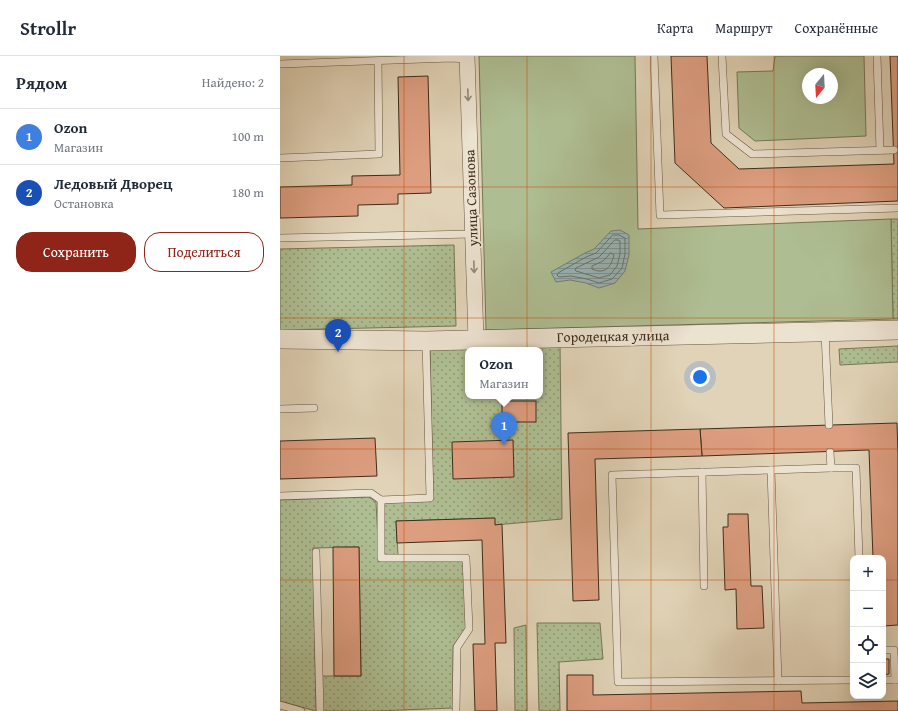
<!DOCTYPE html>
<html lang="ru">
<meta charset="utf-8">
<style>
:root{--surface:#fff;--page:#f2f2f3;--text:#1f2937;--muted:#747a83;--line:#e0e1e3;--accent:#8f2418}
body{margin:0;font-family:"Gentium Book Plus",serif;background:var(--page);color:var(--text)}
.controls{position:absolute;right:12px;bottom:12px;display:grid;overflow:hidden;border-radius:8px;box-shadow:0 4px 16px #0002}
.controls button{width:36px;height:36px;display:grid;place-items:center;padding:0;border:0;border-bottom:1px solid var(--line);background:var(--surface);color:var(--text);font:20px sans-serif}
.compass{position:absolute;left:522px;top:12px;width:36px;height:36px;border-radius:50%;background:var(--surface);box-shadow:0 4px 16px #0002;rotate:198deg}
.you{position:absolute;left:420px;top:321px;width:14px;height:14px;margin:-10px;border:3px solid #fff;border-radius:50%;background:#1a73e8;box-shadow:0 0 0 6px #1a73e833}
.badge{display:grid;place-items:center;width:26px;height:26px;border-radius:50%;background:var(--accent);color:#fff;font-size:13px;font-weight:700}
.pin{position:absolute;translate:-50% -33px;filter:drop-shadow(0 1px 2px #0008)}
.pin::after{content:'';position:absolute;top:21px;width:14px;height:12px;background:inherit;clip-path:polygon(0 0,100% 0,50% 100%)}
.popup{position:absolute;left:185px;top:291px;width:78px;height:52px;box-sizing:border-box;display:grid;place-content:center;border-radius:8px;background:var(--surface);filter:drop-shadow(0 1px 3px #0005);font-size:13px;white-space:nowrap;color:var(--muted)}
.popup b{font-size:15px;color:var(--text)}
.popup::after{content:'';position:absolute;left:50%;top:100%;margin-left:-8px;border:8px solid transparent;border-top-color:var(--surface)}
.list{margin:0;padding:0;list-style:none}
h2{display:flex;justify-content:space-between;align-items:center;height:52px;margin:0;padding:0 16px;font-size:17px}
h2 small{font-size:13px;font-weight:400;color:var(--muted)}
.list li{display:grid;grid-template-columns:26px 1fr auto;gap:12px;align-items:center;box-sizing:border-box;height:56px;padding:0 16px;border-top:1px solid var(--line)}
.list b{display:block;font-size:15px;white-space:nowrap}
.list p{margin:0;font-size:13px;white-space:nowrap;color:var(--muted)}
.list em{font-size:13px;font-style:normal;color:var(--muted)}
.actions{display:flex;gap:8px;padding:12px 16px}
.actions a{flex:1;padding:9px 0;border:1px solid var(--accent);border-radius:16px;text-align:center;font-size:14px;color:var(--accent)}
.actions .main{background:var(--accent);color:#fff}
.icon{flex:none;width:22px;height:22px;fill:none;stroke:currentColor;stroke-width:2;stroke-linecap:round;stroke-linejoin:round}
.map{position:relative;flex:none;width:618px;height:655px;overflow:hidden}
header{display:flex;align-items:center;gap:24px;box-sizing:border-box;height:56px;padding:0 20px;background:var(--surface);border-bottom:1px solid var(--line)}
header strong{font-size:19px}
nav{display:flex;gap:22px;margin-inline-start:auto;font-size:14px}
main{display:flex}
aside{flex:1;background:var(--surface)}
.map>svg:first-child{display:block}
</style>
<header>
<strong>Strollr</strong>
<nav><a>Карта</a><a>Маршрут</a><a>Сохранённые</a></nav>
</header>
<main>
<aside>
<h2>Рядом<small>Найдено: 2</small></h2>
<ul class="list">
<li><span class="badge" style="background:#3f7fe0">1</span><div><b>Ozon</b><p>Магазин</p></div><em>100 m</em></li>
<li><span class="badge" style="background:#1a4fb4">2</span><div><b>Ледовый Дворец</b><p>Остановка</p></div><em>180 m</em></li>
</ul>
<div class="actions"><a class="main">Сохранить</a><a>Поделиться</a></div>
</aside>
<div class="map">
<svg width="618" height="655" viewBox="0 0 618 655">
<defs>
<pattern id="grass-dots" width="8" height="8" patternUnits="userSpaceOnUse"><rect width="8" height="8" fill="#aebe92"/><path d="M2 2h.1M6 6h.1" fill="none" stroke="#8f9b76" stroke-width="1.8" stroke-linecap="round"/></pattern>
<pattern id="water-rules" width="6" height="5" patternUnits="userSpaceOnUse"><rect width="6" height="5" fill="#98b6b8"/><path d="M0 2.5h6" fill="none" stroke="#7d9495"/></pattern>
</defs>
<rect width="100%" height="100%" fill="#e1d3b7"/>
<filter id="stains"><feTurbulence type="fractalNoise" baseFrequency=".005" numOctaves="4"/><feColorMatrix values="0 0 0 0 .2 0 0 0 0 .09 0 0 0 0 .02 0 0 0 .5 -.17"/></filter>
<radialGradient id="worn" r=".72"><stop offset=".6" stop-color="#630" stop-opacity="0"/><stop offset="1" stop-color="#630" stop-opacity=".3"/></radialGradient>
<g fill="url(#grass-dots)" stroke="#767656" fill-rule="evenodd">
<path d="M611 163H618V263H613Z"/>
<path d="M174 189 176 270 0 274V193Z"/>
<path d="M280 287 282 463 215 469 214 462 116 465 118 499H104V447L153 444 150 290ZM188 294H260V340H188Z"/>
<path d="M618 290V306L560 309 559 293Z"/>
<path d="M89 441 96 446 99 505 183 504 186 572 173 590V652L95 655H43L42 620H81L79 491 33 492 36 655 0 645V444Z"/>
<path d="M257 567H320L323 603 279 606 280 655H259Z"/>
<path d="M246 569 247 655H235L234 572Z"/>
</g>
<g fill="#aebe92" stroke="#767656" fill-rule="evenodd">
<path d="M199 0H355L358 173 611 163 613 263 206 274Z"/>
<path d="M495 0H584L586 80 475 85 459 72 457 16 493 15ZM528 18H552V42H528Z"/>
</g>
<path fill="url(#water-rules)" stroke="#747f78" d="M340 174 349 179V199L345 215 335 227 319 232 306 227 290 224 276 226 271 216 305 197 314 193 331 175Z"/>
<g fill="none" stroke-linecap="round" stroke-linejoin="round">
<g stroke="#6b7268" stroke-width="1">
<path d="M333 179H339L345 182V198L342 212 332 223 319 227 307 223 291 220 279 221 277 219 278 217 306 201 316 197Z"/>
<path d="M335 184H338L340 185V198L337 210 330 219 319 222 296 215 295 214 296 212 319 201Z"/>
<path d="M331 197 333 198 334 199C331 211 325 219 312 213V210L323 205Z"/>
</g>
</g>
<g fill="#dd9e80" stroke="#3e2d19">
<path d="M391 0H427L431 87 459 113 614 108 610 0H618V145L444 152 395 107Z"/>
<path d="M148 20 151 137 118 138V148L78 149V160L0 162V131L72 129V120L120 119 118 21Z"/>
<rect x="222" y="345" width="34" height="21"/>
<path d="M617 367 618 400V569L603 570V502H593L589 394 422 400 420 373Z"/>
<path d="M420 373 422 400 315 403 319 544 293 545 288 377Z"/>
<path d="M95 382 97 420 0 423V385Z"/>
<path d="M233 384 234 421 173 423 172 386Z"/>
<path d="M448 458H468L471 530H482L484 572 457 573 456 533 445 534 443 471H448Z"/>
<path d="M215 462V469L222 468 226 587H215L217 655H195L193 588H205L202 484 117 487 116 465Z"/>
<path d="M53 491H79L81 620H54Z"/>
<path d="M603 603H609V618L603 619Z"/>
<path d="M287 619H313V639L521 635 522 647 618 645V655H287Z"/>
</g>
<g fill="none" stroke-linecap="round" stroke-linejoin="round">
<defs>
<g id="service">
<path d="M374 0 380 159 618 152"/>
<path d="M442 0 446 78 472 98 614 94"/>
<path d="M597 0 600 94"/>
<path d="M0 8 171 2 187 3"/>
<path d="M0 102 99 98 98 5"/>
<path d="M0 182 193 178"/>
<path d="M545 276 549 369"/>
<path d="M0 353 34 352"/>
<path d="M550 396 551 412H576L579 502"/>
<path d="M551 412 332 419 338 626 573 624"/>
<path d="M491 414 498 625"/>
<path d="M422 416 424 530"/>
<path d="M0 440 91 437 101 444 150 442 146 286"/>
<path d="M101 444V502H186L189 573 177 591 176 655"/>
<path d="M36 496 40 655"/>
<path d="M603 594H614L615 624"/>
<path d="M603 624H618"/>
<path d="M0 649 21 655"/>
</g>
<path id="minor" d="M187 0 196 284"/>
<path id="tertiary" d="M0 283 146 285 618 274"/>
</defs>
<use href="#service" stroke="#675640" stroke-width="8"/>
<use href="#minor" stroke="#675640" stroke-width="16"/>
<use href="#tertiary" stroke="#675640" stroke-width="20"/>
<use href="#service" stroke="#ece2d0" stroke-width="7"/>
<use href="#minor" stroke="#ece2d0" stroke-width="15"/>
<use href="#tertiary" stroke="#ece2d0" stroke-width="19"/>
</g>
<defs><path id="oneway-shaft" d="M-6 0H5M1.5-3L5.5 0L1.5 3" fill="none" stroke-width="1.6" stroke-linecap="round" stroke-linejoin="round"/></defs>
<g stroke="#958874">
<use href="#oneway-shaft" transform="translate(188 39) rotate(88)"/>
<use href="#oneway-shaft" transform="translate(194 211) rotate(88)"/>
</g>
<path fill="none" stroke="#c6500f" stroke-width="1" stroke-opacity="0.55" d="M124 0V655M247 0V655M371 0V655M494 0V655M0 131H618M0 262H618M0 393H618M0 524H573M603 524H618"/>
<g text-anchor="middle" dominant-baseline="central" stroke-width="3.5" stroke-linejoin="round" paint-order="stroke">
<g font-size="14" fill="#3e2d19" stroke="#ece2d0">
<text transform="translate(191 142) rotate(-92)">улица Сазонова</text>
<text transform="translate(333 280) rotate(-1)">Городецкая улица</text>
</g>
</g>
<rect width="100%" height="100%" filter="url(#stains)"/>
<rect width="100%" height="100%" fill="url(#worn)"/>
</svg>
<div class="controls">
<button>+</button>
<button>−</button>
<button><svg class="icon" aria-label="locate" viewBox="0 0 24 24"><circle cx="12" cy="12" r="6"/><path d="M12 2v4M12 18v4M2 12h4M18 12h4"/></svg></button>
<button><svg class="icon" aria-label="layers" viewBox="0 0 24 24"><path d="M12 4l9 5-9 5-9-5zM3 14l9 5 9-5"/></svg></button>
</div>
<svg class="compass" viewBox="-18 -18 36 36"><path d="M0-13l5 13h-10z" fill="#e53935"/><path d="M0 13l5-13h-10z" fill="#747a83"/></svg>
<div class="you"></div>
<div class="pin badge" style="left:224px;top:389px;background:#3f7fe0">1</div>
<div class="popup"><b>Ozon</b>Магазин</div>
<div class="pin badge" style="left:58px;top:296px;background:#1a4fb4">2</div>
</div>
</main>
